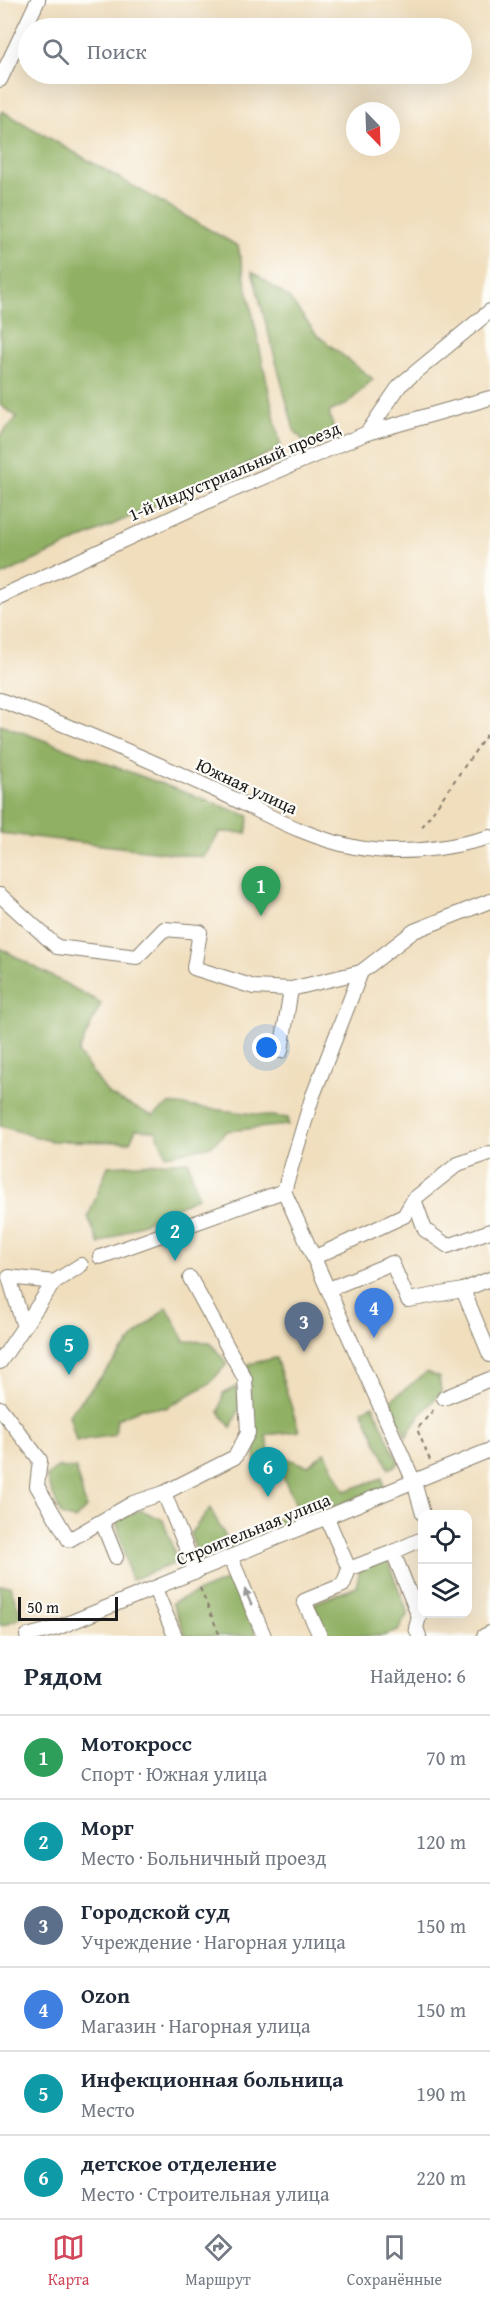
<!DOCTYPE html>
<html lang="ru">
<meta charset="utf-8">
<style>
:root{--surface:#fff;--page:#f2f2f3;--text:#1f2937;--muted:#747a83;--line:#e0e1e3;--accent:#d1495b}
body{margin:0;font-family:"Gentium Book Plus",serif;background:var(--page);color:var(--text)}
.controls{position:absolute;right:18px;bottom:18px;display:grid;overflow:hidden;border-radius:12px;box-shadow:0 6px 24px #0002}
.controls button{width:54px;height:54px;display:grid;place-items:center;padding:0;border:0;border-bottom:2px solid var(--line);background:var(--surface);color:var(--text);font:30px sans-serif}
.compass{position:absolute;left:346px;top:102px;width:54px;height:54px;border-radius:50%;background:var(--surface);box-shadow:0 6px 24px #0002;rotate:157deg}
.scale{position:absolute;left:18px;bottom:15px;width:100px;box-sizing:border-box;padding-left:6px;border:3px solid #1c1c1c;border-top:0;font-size:16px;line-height:21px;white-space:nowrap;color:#1c1c1c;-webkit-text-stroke:4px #fdfcf7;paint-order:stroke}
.you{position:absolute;left:267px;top:1048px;width:21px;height:21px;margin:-15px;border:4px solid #fff;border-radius:50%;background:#1a73e8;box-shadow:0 0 0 9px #1a73e833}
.badge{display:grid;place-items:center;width:39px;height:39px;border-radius:50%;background:var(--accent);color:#fff;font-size:20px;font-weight:700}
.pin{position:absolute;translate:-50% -50px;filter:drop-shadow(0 2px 3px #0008)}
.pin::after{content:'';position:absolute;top:32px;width:21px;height:18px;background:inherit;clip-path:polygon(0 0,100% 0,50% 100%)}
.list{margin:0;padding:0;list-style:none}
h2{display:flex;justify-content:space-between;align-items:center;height:78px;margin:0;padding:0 24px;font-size:26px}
h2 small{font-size:20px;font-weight:400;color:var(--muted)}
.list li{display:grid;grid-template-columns:39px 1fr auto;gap:18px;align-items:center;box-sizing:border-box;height:84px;padding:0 24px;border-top:2px solid var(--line)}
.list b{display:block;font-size:22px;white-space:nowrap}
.list p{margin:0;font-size:20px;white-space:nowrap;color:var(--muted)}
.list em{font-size:20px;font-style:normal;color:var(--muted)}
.icon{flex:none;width:33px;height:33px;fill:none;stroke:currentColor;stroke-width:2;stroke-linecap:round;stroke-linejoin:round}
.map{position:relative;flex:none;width:490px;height:1636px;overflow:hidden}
.search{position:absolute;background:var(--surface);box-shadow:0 6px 24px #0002;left:18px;right:18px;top:18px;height:66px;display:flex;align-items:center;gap:15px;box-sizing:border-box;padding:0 21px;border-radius:33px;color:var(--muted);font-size:22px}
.sheet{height:582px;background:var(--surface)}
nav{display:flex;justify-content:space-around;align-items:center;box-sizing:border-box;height:84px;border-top:2px solid var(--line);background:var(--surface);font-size:16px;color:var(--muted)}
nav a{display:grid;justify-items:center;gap:3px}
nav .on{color:var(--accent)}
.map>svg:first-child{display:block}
</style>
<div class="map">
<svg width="490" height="1636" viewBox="0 0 490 1636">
<rect width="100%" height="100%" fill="#fdfcf7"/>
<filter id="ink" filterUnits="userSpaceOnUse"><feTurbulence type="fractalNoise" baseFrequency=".0167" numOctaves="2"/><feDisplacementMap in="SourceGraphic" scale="12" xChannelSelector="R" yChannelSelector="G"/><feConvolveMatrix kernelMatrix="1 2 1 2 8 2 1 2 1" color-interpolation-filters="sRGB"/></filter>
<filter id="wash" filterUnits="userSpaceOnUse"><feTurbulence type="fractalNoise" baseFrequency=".008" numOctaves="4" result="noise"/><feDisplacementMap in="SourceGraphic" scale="24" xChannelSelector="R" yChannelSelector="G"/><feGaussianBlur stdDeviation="1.35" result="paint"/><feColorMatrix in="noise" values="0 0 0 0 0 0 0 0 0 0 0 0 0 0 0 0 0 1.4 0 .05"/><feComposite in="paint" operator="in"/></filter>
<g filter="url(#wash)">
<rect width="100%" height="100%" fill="#f0debd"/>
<g fill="#90b063" stroke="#566640" stroke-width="1.5">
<path d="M2 111 238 246 281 448 0 576V436L17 417 0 405V115Z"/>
<path d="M252 271 289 298 317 335 373 379 347 404 329 412 335 433 307 445 294 430Z"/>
<path d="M0 724 249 816 247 833 220 832 204 857 0 833Z"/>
<path d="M0 948 101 1003 78 1053 109 1095 153 1116 169 1104 288 1118V1125L227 1131 211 1146 166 1155 156 1131 136 1129 130 1142 50 1141 0 1126Z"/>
<path d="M188 1161 198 1197 99 1244 88 1217 108 1166Z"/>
<path d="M167 1307 185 1341 210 1342 227 1364 209 1384 166 1408H143L117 1419 115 1435 76 1441 69 1415 137 1334Z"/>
<path d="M276 1358 299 1431 266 1435 269 1452 308 1466 325 1452 345 1491 382 1478 384 1487 277 1529 274 1521 298 1509 278 1466 256 1465 248 1364Z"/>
<path d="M427 1372 439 1377 441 1392 416 1420 406 1437 391 1400Z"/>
<path d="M236 1387 240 1406 231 1428 219 1412 223 1394Z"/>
<path d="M373 1405 399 1464 389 1469 362 1410Z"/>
<path d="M58 1467 76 1469 86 1508 75 1520 61 1515 46 1477Z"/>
<path d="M210 1508 227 1539 259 1530 260 1538 199 1560 190 1534Z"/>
<path d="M141 1510 163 1520 178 1562 131 1580 116 1520Z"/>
<path d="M387 1560 408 1613 398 1631 382 1636H328L313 1604 356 1587 360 1569Z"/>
<path d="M232 1578 257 1636H186L172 1603Z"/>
<path d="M0 1586H10L22 1617 3 1625H0Z"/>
</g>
</g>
<g filter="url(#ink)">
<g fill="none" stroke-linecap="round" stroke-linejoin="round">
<defs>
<g id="minor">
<path d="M0 80 38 0"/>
<path d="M367 433 400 385 490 311"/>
<path d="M0 597 226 493 367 433 490 398"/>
<path d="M0 700C73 727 145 758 215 790 261 811 304 837 354 847 399 856 447 849 490 837"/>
<path d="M0 895 57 947 137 957 164 929 200 932 194 968 254 987 291 989 361 972"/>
<path d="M281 1051 291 989"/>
<path d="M284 1191 312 1098 361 972 414 931 490 901"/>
<path d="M284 1191 414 1482 423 1514"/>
<path d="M414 1199 425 1230 448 1246 490 1231"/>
<path d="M100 1257 284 1191"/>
<path d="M315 1257 404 1216 414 1199 458 1164 490 1153"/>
<path d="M190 1278 245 1379 248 1433 235 1457 164 1493 196 1572"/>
<path d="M54 1282 81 1265"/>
<path d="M329 1289 392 1263 408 1300 463 1290 490 1279"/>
<path d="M463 1290 490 1355"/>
<path d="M0 1362 54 1282 9 1277 23 1324"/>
<path d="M444 1398 490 1379"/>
<path d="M0 1408 40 1460 37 1486 69 1540 133 1503 164 1493"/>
<path d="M327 1518 349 1569"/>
<path d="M102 1522 116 1557"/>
<path d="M231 1558 264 1636"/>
<path d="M155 1589 175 1636"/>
<path d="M27 1636 57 1628 490 1450"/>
<path d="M320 1636 304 1601 343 1585 349 1569 393 1552"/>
<path d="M419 1636 416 1628 419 1617 393 1552 422 1539"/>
<path d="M484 1636 490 1633"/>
</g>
</defs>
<use href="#minor" stroke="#867d6c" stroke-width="16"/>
<g stroke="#867d6c" stroke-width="2" stroke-dasharray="4.5 4.5" stroke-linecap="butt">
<path d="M422 827 490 730"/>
<path d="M430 1460 417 1429 436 1407"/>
<path d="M200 1588 220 1636"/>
</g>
<use href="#minor" stroke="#fff" stroke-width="14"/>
</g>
<defs><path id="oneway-solid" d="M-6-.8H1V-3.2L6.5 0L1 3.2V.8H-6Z" transform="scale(1.5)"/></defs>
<use fill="#999" href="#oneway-solid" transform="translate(248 1597) rotate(-113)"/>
</g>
<g text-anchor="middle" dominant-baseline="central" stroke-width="4.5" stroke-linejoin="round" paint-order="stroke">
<g font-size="18" fill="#1c1c1c" stroke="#fdfcf7">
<text transform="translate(234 471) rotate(-23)">1-й Индустриальный проезд</text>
<text transform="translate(247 786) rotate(25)">Южная улица</text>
<text transform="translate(253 1529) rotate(-22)">Строительная улица</text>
</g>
</g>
</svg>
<div class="controls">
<button><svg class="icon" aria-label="locate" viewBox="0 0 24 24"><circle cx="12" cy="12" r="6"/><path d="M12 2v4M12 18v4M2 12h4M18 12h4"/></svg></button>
<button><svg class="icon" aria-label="layers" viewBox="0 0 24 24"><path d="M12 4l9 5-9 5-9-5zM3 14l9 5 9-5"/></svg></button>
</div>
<svg class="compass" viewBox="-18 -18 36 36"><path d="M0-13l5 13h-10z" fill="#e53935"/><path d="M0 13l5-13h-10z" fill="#747a83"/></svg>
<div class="scale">50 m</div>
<div class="you"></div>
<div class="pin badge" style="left:261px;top:916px;background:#2e9e5b">1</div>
<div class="pin badge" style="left:175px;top:1261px;background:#0f9aa8">2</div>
<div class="pin badge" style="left:304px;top:1352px;background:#5c6f8a">3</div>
<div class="pin badge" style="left:374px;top:1338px;background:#3f7fe0">4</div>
<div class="pin badge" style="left:69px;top:1375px;background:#0f9aa8">5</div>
<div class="pin badge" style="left:268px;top:1497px;background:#0f9aa8">6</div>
<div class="search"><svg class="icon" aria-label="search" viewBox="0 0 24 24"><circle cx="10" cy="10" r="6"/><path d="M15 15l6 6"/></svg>Поиск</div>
</div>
<section class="sheet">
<h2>Рядом<small>Найдено: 6</small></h2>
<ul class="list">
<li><span class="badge" style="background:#2e9e5b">1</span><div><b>Мотокросс</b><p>Спорт · Южная улица</p></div><em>70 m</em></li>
<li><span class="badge" style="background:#0f9aa8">2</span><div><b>Морг</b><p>Место · Больничный проезд</p></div><em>120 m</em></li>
<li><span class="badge" style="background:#5c6f8a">3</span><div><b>Городской суд</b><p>Учреждение · Нагорная улица</p></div><em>150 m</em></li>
<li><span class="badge" style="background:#3f7fe0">4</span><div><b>Ozon</b><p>Магазин · Нагорная улица</p></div><em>150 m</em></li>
<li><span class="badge" style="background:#0f9aa8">5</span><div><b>Инфекционная больница</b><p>Место</p></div><em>190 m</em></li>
<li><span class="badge" style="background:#0f9aa8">6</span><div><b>детское отделение</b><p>Место · Строительная улица</p></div><em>220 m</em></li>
</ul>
</section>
<nav>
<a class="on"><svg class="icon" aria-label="map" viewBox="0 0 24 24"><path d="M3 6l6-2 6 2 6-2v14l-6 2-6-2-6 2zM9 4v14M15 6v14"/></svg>Карта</a>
<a><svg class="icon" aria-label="directions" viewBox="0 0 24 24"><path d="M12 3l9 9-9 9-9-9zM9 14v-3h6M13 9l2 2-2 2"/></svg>Маршрут</a>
<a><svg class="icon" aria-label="saved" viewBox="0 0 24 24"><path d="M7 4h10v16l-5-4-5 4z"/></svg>Сохранённые</a>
</nav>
